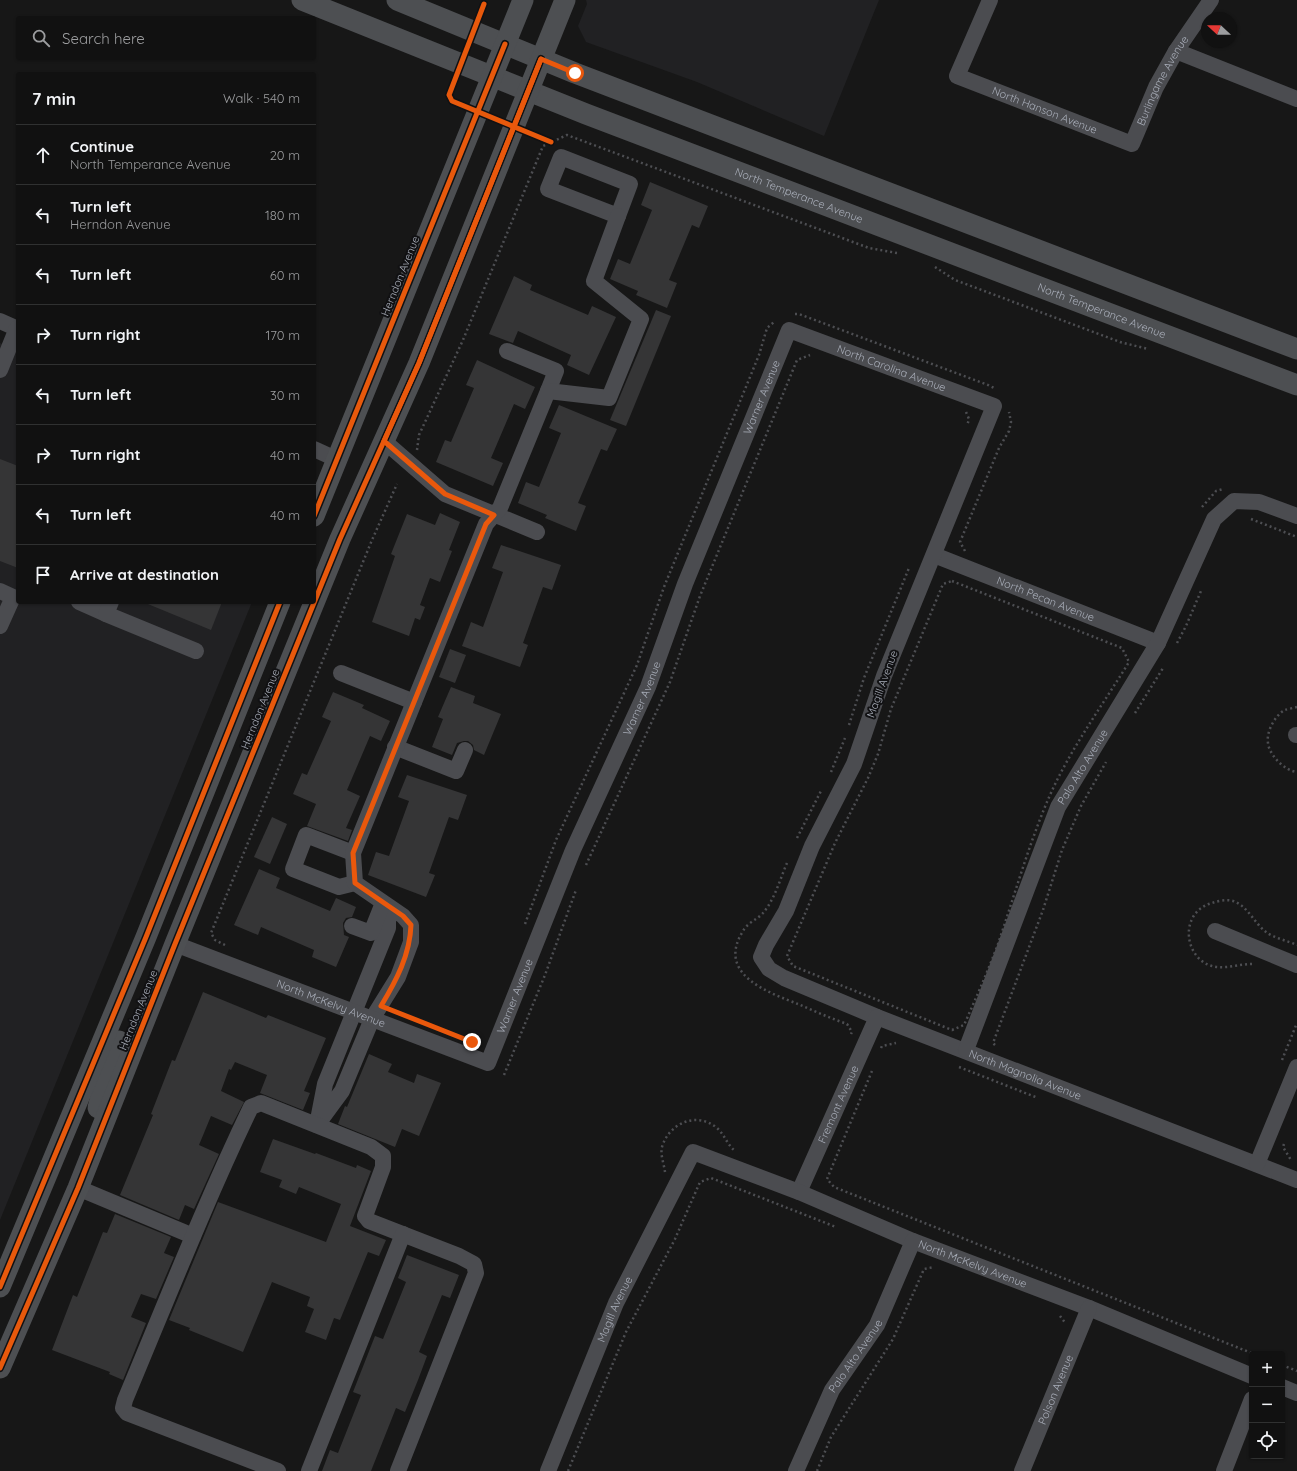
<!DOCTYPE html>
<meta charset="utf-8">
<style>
:root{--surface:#111;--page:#1e1f1f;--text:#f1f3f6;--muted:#9c9d9f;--line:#303131}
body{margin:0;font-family:Quicksand,sans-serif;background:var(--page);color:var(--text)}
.controls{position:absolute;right:12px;bottom:12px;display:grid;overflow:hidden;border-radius:4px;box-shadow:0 1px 3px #0004}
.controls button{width:36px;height:36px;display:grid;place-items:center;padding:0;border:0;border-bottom:1px solid var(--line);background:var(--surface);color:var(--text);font:20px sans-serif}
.compass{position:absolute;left:1201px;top:12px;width:36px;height:36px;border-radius:50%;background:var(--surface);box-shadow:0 1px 3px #0004;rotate:292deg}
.stop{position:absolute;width:12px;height:12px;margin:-9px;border:3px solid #ea580c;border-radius:50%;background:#fff}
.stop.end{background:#ea580c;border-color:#fff;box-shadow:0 1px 4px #0008}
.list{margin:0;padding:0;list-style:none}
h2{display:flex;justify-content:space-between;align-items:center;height:52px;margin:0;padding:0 16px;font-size:17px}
h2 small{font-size:13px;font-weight:400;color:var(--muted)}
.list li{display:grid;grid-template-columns:26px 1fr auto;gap:12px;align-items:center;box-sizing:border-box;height:60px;padding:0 16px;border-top:1px solid var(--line)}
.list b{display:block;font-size:15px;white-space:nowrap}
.list p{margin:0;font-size:13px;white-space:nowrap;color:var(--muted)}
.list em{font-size:13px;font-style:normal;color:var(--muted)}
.icon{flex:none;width:22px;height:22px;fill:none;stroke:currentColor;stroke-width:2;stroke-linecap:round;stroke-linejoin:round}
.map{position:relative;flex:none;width:1297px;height:1471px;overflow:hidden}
.search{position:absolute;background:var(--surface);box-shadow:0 1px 3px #0004;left:16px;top:16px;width:300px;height:44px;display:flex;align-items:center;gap:10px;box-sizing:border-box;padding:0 14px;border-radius:4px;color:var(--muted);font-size:15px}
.panel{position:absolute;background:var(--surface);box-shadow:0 1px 3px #0004;left:16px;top:72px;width:300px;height:532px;border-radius:4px}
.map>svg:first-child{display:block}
</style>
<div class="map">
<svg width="1297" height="1471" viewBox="0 0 1297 1471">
<rect width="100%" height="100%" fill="#171717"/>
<g fill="#212123">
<path d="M586 0H879L824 136 697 82 586 42 578 26 587 4Z"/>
<path d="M0 343 18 351V602H252L0 1220Z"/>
</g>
<g fill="#353536">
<path d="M650 182 708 206 699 228 692 225 669 280 677 283 667 308 636 295 638 291 610 279 618 259 630 264 652 210 641 205Z"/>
<path d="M514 276 532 285 530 290 588 315 592 306 616 317 589 375 567 365 571 355 518 331 513 343 489 334Z"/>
<path d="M656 310 671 316 626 426 610 420Z"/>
<path d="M477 360 535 387 525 409 514 404 491 458 503 463 493 486 436 462 445 440 451 442 474 388 466 385Z"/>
<path d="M559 405 617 429 607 451 601 449 578 503 586 506 576 531 545 518 547 515 518 503 526 482 539 487 561 433 549 428Z"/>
<path d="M0 459 18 466V568L0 561Z"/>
<path d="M440 513 460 522 449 550 452 551 440 582 430 578 420 605 425 607 420 620 415 618 409 636 372 622 395 556 391 554 407 514 435 525Z"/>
<path d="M501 545 561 565 552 590 543 587 523 643 528 645 520 667 462 646 471 622 483 627 503 572 492 568Z"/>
<path d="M143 602H222L211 630Z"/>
<path d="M450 649 466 655 455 683 439 677Z"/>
<path d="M451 687 475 696 473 703 501 714 484 755 474 750 473 745 468 741H464L457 743 452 755 432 747 443 719 438 717Z"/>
<path d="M333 692 364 705 362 708 390 721 381 741 370 736 347 790 360 796 346 828 352 830 348 841 307 826 316 804 293 794 302 773 307 775 331 721 322 717Z"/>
<path d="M407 775 467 795 458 820 449 817 429 873 435 875 426 897 368 875 376 852 389 856 409 801 398 797Z"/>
<path d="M272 817 287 824 270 864 254 857Z"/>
<path d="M259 869 280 878 276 888 330 911 336 898 356 907 352 917 346 918 343 923 344 935 349 937 336 967 312 957 314 950 261 927 258 935 234 925Z"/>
<path d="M203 992 266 1018 268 1015 326 1038 304 1091 310 1093 303 1110 260 1093 267 1075 235 1062 231 1070 229 1069 221 1091 244 1102 232 1125 211 1116 199 1145 219 1154 194 1209 185 1205 179 1220 120 1195 153 1115 151 1114 172 1060 175 1061Z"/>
<path d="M369 1054 392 1064 388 1072 414 1083 417 1074 441 1083 419 1136 402 1129 395 1147 338 1124 345 1106 347 1107Z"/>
<path d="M273 1139 315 1154 316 1153 356 1168 357 1165 371 1171 350 1226 386 1240 379 1256 368 1252 340 1320 334 1318 326 1340 305 1332 314 1309 307 1306 310 1297 272 1282 243 1352 189 1330 190 1328 169 1320 218 1202 326 1242 341 1204 299 1187 296 1194 279 1187 282 1180 260 1172Z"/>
<path d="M115 1214 171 1237 164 1253 174 1257 156 1299 141 1294 131 1317 146 1323 123 1380 109 1374 110 1372 52 1350 73 1295 77 1297 103 1232 107 1233Z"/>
<path d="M407 1255 459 1275 450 1298 442 1295 419 1352 427 1356 418 1380 405 1412 396 1408 371 1471H322L330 1450 338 1453 361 1395 353 1392 375 1336 383 1339 406 1282 398 1278Z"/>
</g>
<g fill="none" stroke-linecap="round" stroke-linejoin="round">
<g stroke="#4d4e52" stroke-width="2.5" stroke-dasharray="2 3" stroke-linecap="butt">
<path d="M935 267 955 280 1120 342 1148 349"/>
<path d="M795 314H799L988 385 994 388"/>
<path d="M966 412 969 419 967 426"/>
<path d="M417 450 419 435 463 340 543 146 567 135 869 248 897 253"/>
<path d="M1202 507 1216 491 1223 489"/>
<path d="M1251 519 1297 537"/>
<path d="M965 551 960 542 999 448 1009 431 1011 422 1009 412"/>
<path d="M952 581 1122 648 1129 662C1102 706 1071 748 1050 795 1029 843 1015 894 998 944 988 971 976 998 964 1025L952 1030 793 966 787 956 835 843 868 778 878 754 891 709 943 584Z"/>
<path d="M1177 643 1186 626 1201 591"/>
<path d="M1297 707C1293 708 1288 709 1285 710 1275 715 1266 732 1268 743 1269 755 1285 771 1297 772"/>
<path d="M1135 713 1163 668"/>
<path d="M849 725 864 678 909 568"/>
<path d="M831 772 845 738"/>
<path d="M797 838 822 789"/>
<path d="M787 863C780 879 775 899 763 913 758 919 747 923 743 931 716 974 767 992 798 1004 814 1011 830 1018 847 1024L852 1032 851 1034"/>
<path d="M586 865 670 682 700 596 797 360 810 355"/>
<path d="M525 924 556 840 637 665 664 587 759 355 767 328 774 322"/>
<path d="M225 945 215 940 211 933 372 540 397 484"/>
<path d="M1252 964C1241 964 1229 968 1218 967 1185 965 1176 913 1212 903 1218 901 1226 899 1233 901 1248 906 1254 923 1266 932 1274 938 1288 941 1297 945"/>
<path d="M995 1045 993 1043 1043 910 1062 850 1081 806 1106 762"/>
<path d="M881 1048 882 1046 896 1043"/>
<path d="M1282 1060 1297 1023"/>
<path d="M959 1067 1038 1098"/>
<path d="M872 1071 827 1179 834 1187 1254 1354"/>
<path d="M504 1075 545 975 576 890"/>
<path d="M1284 1144 1283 1147 1291 1160"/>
<path d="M665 1172C664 1164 660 1154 662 1147 669 1123 697 1111 717 1128 724 1134 727 1144 734 1150"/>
<path d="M1060 1316 1066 1324"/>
<path d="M1282 1365 1297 1371"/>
<path d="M568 1471 626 1332 675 1239 700 1182 711 1178 836 1227"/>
<path d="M817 1471 831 1437 893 1339 924 1269 934 1267"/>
</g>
<g stroke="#4b4c50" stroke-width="16">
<path id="s1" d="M990 0 957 76 1132 144 1156 87 1176 51 1211 0"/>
<path d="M1176 51 1297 99"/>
<path d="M561 157 630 184 618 216 548 189Z"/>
<path d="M0 321 18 329"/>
<path d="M507 351 556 371 548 391"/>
<path d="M0 370 17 328"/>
<path d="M384 441 445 494 537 532"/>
<path d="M314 449 336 459"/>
<path id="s2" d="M934 555 1158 643"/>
<path d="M0 591 13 597 0 626"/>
<path d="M79 602 106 614"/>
<path d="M111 602 106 614 196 651"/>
<path d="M341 673 414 702"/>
<path d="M1296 735H1297"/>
<path d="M395 747 456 771 465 750"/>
<path d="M353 853 306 835 293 869 339 887 355 883"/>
<path d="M388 906V928L325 1084 317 1125 342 1091 372 1019 398 977 411 942V925L403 916 355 883 353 853 486 524 500 508 548 391 609 398 641 319 594 281 618 216"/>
<path d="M352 926 371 933 383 903"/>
<path d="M1215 931 1297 965"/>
<path id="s3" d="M175 944 488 1063 573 850 648 687 685 584 789 330 994 406 884 676 854 764 812 846 786 911 766 945 761 957 769 969 784 978 877 1017 1297 1180"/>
<path id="s4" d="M966 1050 1058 807 1158 643 1214 519 1234 501 1259 502 1297 516"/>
<path d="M1257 1164 1297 1067"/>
<path d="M78 1188 193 1236"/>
<path id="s5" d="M799 1192 877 1017"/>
<path d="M1282 1387 1297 1393"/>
<path d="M278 1471 127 1413 123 1408 125 1400C166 1302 205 1203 251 1107L261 1103 371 1147 383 1156V1167L365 1216 369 1221 459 1256 474 1264 476 1273 398 1471"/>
<path d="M309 1471 403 1234"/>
<path id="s6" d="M548 1471 616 1303 693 1152 799 1192 913 1241 1089 1308 1252 1376"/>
<path id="s7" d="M796 1471 832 1390 877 1325 913 1241"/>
<path id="s8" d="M1022 1471 1089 1308"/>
<path d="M1224 1471 1252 1399"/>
</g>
<g stroke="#4d4f52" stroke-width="21">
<path id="s9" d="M302 0 586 114 1297 385"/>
<path d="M397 0 575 73 1297 349"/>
<path d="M314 516 523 0"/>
<path d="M98 1108 109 1066 119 1041"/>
<path d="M0 1287 146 937 280 602"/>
<path d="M0 1368 78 1188 175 944 340 539 419 363 565 0"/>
</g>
<defs>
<g id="cycleway">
<path d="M484 4 449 95 452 101 551 142"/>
<path d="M314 516 505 44"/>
<path d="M0 1287 146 937 280 602"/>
<path d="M0 1368 78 1188 175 944 340 539 419 363 541 59"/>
</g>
</defs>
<use href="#cycleway" stroke="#111113" stroke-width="8"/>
<use href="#cycleway" stroke="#e8590c" stroke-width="5"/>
</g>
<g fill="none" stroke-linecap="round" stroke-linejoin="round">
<path stroke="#ea580c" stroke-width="5" d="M472 1042 381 1006C396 981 410 955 411 925L403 916 355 883 353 853 486 524 494 515 445 494 384 441 419 363 541 59 575 73"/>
</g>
<g text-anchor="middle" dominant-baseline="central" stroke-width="4" stroke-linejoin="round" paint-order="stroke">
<g font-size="11" fill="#a8adb8" stroke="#111113">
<text stroke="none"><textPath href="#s1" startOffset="341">Burlingame Avenue</textPath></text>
<text stroke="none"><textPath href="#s1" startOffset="177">North Hanson Avenue</textPath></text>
<text stroke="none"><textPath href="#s9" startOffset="534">North Temperance Avenue</textPath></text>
<text transform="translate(400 276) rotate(-68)">Herndon Avenue</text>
<text stroke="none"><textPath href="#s9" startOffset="858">North Temperance Avenue</textPath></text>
<text stroke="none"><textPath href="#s3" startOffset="1237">North Carolina Avenue</textPath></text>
<text stroke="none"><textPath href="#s3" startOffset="1055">Warner Avenue</textPath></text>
<text stroke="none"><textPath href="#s2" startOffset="120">North Pecan Avenue</textPath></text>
<text transform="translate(882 684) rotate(-70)">Magill Avenue</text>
<text stroke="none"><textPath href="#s3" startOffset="731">Warner Avenue</textPath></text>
<text transform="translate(260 709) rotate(-68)">Herndon Avenue</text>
<text stroke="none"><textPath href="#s4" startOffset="307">Palo Alto Avenue</textPath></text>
<text stroke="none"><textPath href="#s3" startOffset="407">Warner Avenue</textPath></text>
<text stroke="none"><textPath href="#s3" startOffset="167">North McKelvy Avenue</textPath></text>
<text transform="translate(138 1010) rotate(-68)">Herndon Avenue</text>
<text stroke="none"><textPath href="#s3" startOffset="2237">North Magnolia Avenue</textPath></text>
<text stroke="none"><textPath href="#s5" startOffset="96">Fremont Avenue</textPath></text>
<text stroke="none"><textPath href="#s6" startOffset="652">North McKelvy Avenue</textPath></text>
<text stroke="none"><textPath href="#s6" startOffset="175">Magill Avenue</textPath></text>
<text stroke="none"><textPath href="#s7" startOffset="130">Palo Alto Avenue</textPath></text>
<text stroke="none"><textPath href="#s8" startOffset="88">Polson Avenue</textPath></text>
</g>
</g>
</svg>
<div class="controls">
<button>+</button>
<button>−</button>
<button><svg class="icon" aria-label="locate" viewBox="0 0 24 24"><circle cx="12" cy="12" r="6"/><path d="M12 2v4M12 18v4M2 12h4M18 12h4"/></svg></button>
</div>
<svg class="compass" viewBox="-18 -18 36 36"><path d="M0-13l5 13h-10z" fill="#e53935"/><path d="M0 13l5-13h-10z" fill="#9c9d9f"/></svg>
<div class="stop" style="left:575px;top:73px"></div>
<div class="stop end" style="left:472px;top:1042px"></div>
<div class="search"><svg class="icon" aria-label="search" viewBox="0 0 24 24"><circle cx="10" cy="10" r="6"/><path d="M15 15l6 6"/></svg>Search here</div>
<section class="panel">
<h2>7 min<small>Walk · 540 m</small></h2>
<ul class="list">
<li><svg class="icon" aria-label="ahead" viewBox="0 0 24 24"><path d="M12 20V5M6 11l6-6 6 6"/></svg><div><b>Continue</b><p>North Temperance Avenue</p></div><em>20 m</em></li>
<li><svg class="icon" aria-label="left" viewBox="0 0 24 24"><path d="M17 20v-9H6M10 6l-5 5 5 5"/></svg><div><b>Turn left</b><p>Herndon Avenue</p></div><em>180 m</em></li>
<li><svg class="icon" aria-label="left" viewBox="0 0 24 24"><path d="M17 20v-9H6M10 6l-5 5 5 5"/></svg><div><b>Turn left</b></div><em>60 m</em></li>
<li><svg class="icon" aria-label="right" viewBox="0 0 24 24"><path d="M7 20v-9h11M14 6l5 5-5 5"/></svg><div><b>Turn right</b></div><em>170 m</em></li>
<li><svg class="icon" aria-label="left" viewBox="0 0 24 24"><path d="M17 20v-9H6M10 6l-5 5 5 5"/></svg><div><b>Turn left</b></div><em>30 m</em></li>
<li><svg class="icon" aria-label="right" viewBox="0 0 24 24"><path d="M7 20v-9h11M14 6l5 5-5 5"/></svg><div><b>Turn right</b></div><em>40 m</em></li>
<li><svg class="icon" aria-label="left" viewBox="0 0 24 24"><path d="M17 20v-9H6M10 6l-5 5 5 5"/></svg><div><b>Turn left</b></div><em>40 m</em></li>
<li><svg class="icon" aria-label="arrive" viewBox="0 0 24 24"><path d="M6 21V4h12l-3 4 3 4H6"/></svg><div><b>Arrive at destination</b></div></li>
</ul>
</section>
</div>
